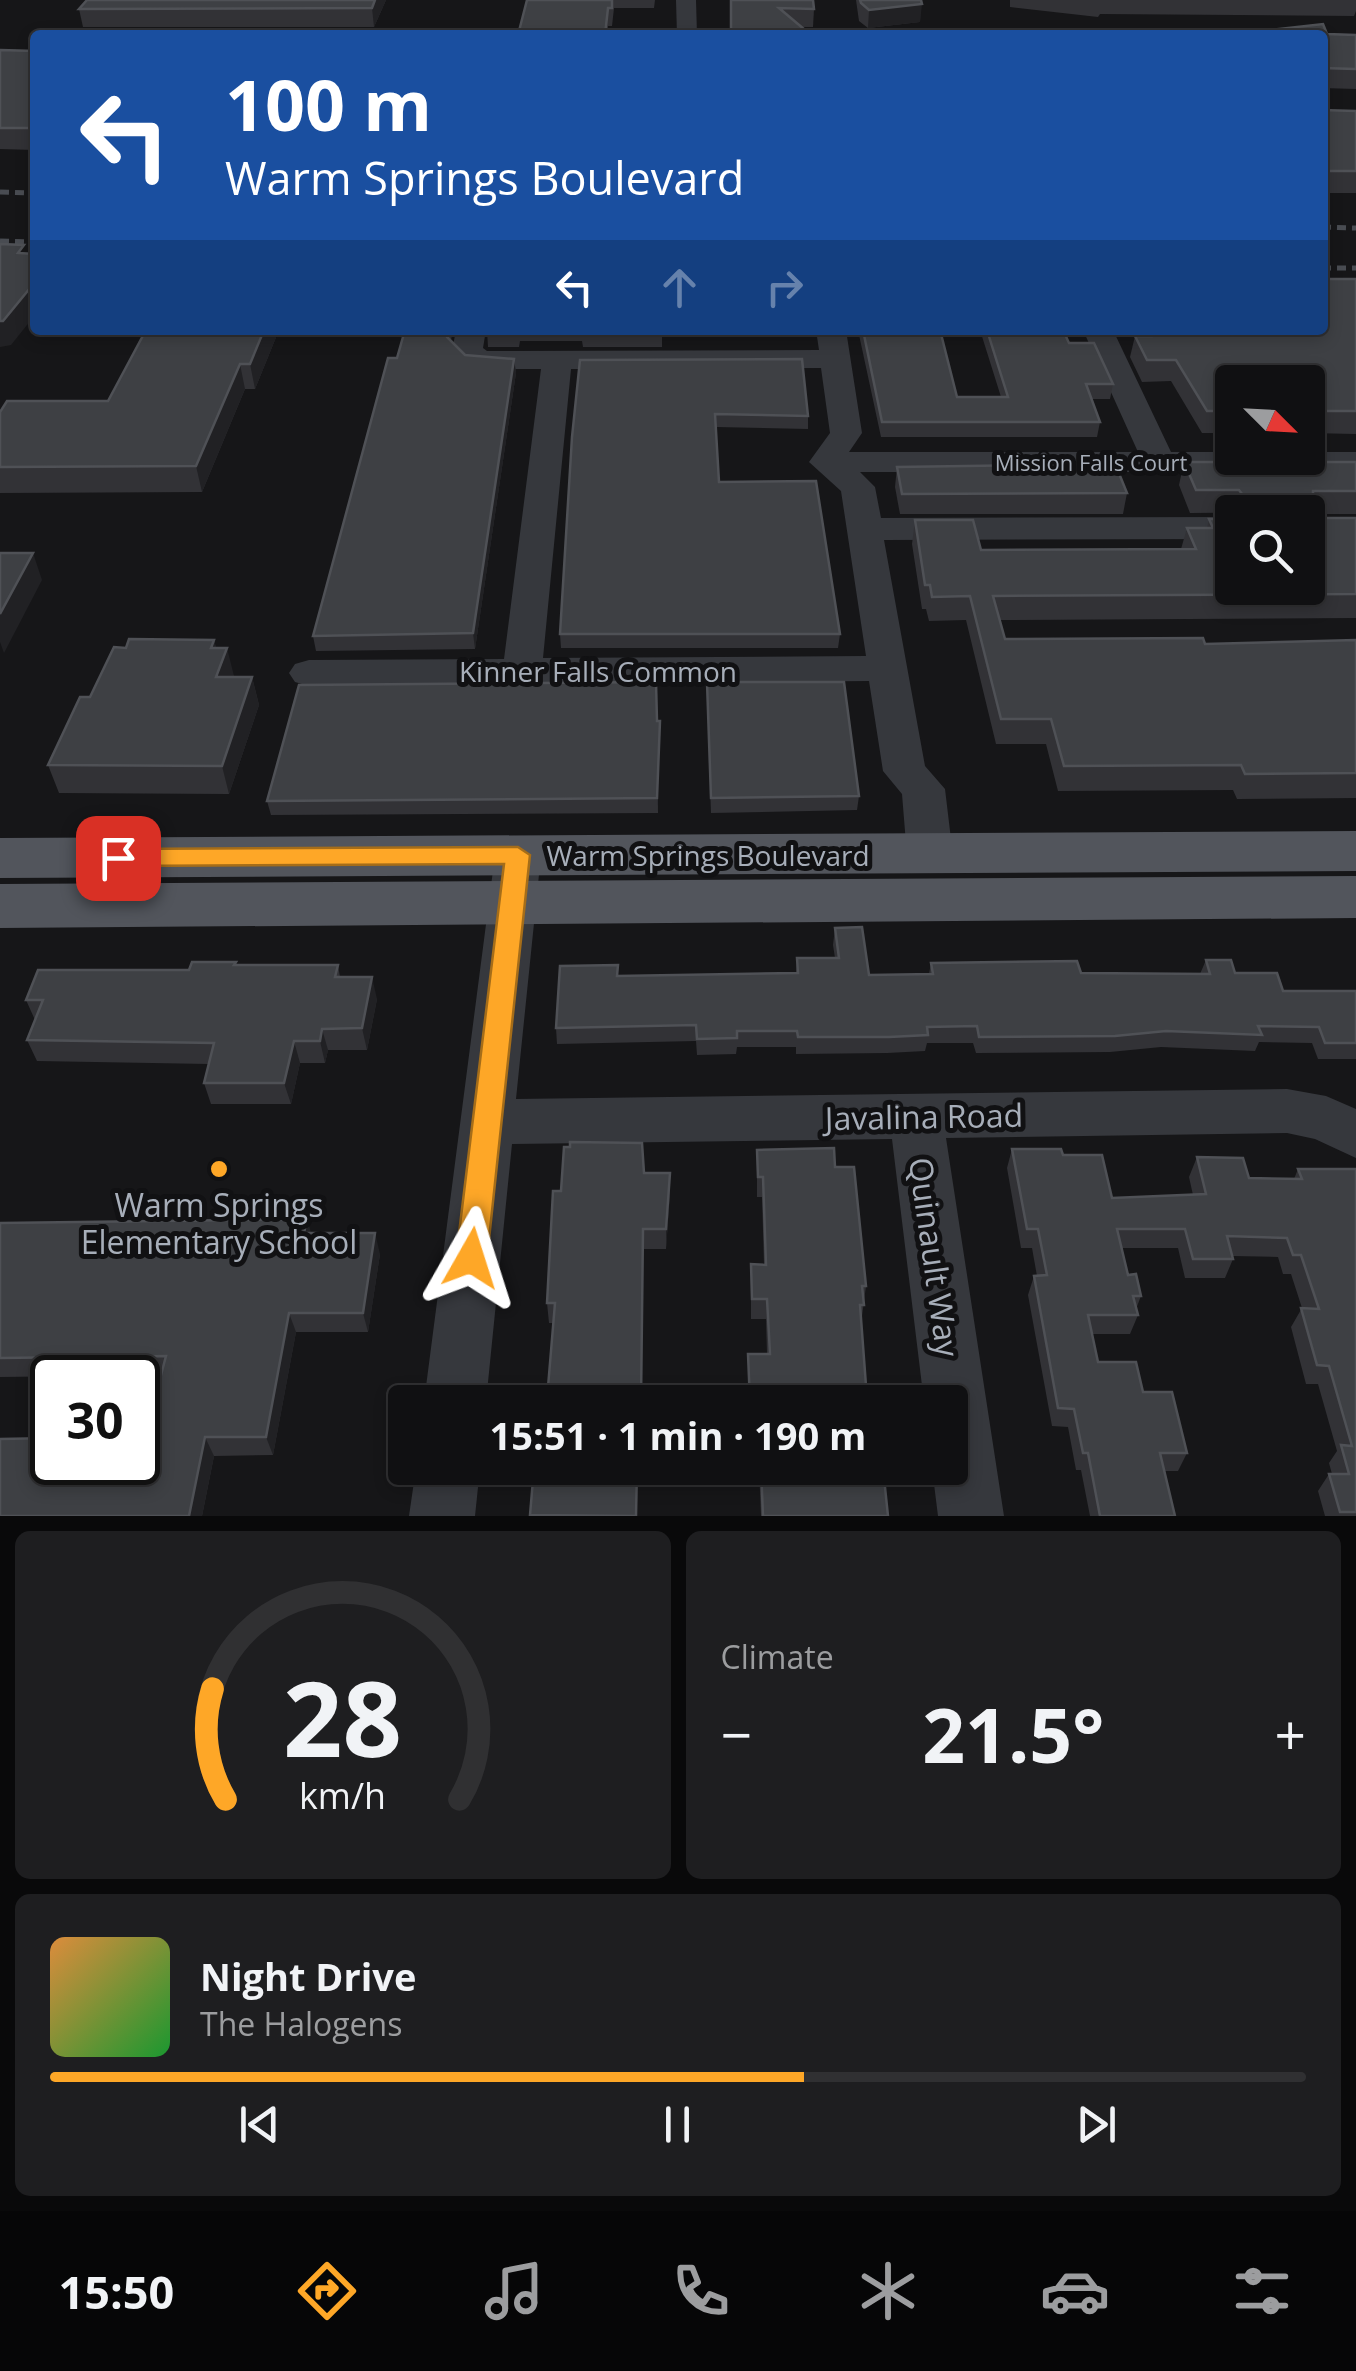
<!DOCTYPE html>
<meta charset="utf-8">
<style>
:root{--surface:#101012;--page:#1e1e20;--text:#f1f3f6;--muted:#9c9d9f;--line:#303032;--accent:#fea727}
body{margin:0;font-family:"Open Sans",sans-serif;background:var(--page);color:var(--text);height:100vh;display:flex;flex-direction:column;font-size:38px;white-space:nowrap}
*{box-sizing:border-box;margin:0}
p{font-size:32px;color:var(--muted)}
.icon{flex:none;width:55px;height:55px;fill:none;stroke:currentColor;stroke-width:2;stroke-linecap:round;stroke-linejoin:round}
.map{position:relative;height:1516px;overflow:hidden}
.sheet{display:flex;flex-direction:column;gap:15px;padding:15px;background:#09090a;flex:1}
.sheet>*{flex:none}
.hud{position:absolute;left:30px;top:30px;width:1298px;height:305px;border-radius:10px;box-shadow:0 5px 15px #0003,0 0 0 2px var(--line);background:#1a4fa0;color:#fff;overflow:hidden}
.needle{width:65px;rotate:114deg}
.controls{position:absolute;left:1215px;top:365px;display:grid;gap:20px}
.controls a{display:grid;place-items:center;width:110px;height:110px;border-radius:10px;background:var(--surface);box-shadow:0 5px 15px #0003,0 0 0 2px var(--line);font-size:50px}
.speed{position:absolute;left:30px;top:1355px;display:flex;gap:20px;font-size:50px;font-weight:700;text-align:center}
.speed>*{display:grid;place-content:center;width:130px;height:130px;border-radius:50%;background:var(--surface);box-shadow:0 5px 15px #0003,0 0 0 2px var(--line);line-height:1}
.speed .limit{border:5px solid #111;border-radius:15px;background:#fff;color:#111}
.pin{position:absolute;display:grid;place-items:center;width:85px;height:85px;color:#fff;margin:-42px;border-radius:20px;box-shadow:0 5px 15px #0006}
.me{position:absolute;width:110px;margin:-55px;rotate:6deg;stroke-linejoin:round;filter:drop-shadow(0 0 8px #0008)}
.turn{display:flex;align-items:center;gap:35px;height:210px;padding:0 30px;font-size:45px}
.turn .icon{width:130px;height:130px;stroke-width:2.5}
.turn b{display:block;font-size:70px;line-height:85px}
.lanes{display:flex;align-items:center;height:95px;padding:0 30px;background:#0003;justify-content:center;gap:50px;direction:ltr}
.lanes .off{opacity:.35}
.big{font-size:75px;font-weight:700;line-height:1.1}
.sheet .tile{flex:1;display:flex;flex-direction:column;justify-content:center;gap:15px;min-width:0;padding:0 35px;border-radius:15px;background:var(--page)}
.sheet .dial{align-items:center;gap:0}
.dial svg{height:260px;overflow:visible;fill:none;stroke:var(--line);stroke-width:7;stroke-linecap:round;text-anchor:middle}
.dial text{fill:var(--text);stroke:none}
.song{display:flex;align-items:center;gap:30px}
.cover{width:120px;height:120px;border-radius:15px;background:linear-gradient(135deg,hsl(30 70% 55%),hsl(130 70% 35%))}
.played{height:10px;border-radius:5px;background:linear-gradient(90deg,var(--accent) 60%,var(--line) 60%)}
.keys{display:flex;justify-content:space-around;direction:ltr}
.heat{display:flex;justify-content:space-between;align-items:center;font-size:55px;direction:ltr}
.sheet .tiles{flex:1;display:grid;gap:15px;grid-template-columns:1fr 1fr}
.tile:last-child{grid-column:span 2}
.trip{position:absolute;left:388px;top:1385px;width:580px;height:100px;border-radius:10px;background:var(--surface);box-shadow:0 5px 15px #0003,0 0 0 2px var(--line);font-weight:700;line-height:100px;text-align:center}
.dock{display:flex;height:160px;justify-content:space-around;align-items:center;background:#060607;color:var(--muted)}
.dock .icon{width:70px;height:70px}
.dock .active{color:var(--accent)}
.dock b{font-size:45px;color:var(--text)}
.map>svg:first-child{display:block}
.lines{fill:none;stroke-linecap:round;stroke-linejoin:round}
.minor{fill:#36383d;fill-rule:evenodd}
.major{fill:#52555c;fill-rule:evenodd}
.rail{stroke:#494c52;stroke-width:5;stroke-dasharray:9 6;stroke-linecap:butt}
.wall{fill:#323236;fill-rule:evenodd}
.shaded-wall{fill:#212124}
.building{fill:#3e4044;stroke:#4f5156;stroke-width:2.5}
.route{fill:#fea727;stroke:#a56d19;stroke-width:2.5}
.poi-dot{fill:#fea727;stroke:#111113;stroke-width:4}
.labels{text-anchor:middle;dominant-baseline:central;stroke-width:10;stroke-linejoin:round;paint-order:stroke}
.far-street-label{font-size:22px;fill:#a7aeb9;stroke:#111113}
.street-label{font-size:28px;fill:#a7aeb9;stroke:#111113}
.near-street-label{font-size:32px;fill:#a7aeb9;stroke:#111113}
.near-poi-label{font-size:32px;fill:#a7aeb9;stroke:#111113}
</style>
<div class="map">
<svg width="1356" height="1516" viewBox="0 0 1356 1516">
<rect width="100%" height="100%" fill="#161618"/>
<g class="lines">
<g class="minor">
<polygon points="676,0 696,0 697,35 677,35"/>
<path d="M456,330H486L483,348L487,351L819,350L816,330H846L862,433L849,452H1138L1083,330H1113L1171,452H1232V458H1308V452H1356V472H860L875,487L881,518L1232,517V539L884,540L925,766L945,789L953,856L946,868L930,872L914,868L907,856L902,794L883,771L869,681L309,686L295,682L289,673L295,664L309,660L504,659L541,369H480L469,366L452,351ZM821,368L830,433L809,462L841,491L866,656L543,658L571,369Z"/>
<polygon points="518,839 534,843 541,855 516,1099 1287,1089 1326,1096 1356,1109 1356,1158 1315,1139 1287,1133 946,1138 1004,1516 938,1516 932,1468 950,1468 950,1402 924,1402 892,1139 512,1144 486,1402 424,1402 495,855 502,843"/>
<polygon points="416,1468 480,1468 475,1516 409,1516"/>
</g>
<g class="major">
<polygon points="1356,831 1356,871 0,878 0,838"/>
<polygon points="1356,876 1356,918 0,928 0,884"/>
</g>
<g class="rail">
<polyline points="0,192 35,193"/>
<polyline points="1322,227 1356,228"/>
<polyline points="0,241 35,242"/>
<polyline points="1322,268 1356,268"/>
</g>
</g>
<g class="wall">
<polygon points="87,0 386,0 374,27 83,27 79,9"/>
<polygon points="527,0 655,0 654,8 614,8 612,26 608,26 608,35 518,35"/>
<polygon points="731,0 814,9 813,27 802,27"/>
<polygon points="813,0 921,0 920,22 868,28 859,21 856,0"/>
<polygon points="1010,0 1356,0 1356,11 1354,16 1100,14 1098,17 1010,7"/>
<polygon points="1322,35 1356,35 1356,89 1322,88"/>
<polygon points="0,50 35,51 35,150 0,149"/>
<polygon points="1322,110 1356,111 1356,193 1322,193"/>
<polygon points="1328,279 1356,279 1356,434 1308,433 1308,382 1232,382 1232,433 1202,433 1171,381 1142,382 1130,357 1135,336 1132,330 1322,330"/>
<polygon points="279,330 255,389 245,389 202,492 0,493 0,412 108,401"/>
<polygon points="405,330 453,330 451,340 465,355 514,359 516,373 475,649 316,651 313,636"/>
<polygon points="487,330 662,330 662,347 583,347 582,341 520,341 519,347 488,347"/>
<path d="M858,330H1063L1069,343L1113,384L1110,399H1092L1100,422L1097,437H881ZM980,330L1001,397H957L940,331Z"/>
<polygon points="580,360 808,416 808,429 716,427 719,482 840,634 838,648 561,648 560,634"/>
<polygon points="1184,462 1356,462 1356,514 1313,514 1313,518 1356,518 1356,618 1000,620 1005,639 1205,644 1356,640 1356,798 1237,799 1233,790 1058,791 1046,744 996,744 966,620 929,621 926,609 922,609 912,544 915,520 981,550 1181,549 1187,528 1207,528 1209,519 1308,512 1190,513 1179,485"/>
<polygon points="897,467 1127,493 1123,514 900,514 895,487"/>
<polygon points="214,640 216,648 234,677 252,677 259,705 229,794 59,793 48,765 90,697 126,648"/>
<polygon points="707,696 859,796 857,810 711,813"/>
<polygon points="657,721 658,813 271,815 267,801"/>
<polygon points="835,928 869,975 929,974 931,963 1081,973 1200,974 1206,960 1235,973 1283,991 1356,991 1356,1059 1318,1059 1312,1043 1259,1042 1255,1051 1161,1047 1110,1052 976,1053 973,1043 927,1043 925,1051 887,1053 796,1054 796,1047 737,1047 736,1054 697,1055 696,1041 557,1044 556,1028 618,976 796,973 797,958 835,958 833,945"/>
<polygon points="237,965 338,965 340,977 377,999 367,1050 328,1050 325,1063 300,1063 291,1104 211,1104 204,1083 209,1064 37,1061 27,1040 35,1020 26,1000 189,970"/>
<polygon points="1012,1149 1063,1155 1112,1198 1193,1195 1189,1177 1197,1157 1249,1178 1294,1179 1298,1169 1356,1169 1356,1516 1325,1516 1318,1491 1329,1474 1332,1474 1329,1463 1337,1451 1318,1384 1306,1384 1291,1327 1302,1308 1291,1274 1283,1274 1278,1257 1233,1256 1233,1259 1225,1278 1185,1278 1178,1248 1122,1248 1128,1275 1141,1296 1136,1309 1138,1315 1130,1334 1092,1334 1098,1362 1143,1392 1187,1453 1178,1471 1165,1471 1175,1516 1090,1516 1081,1470 1076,1470 1068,1427 1052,1426 1028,1295 1034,1276 1037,1276 1032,1248 1021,1248 1007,1168"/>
<polygon points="757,1150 835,1167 866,1286 861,1324 867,1399 876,1402 748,1402 748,1354 767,1354 766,1319 751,1319 751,1264 764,1265 762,1197 757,1197"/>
<polygon points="644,1173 670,1193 666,1249 643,1249 553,1323 549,1323 547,1303 561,1191"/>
<polygon points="0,1223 311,1233 380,1254 368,1332 296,1332 273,1455 214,1456 202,1516 0,1516 145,1436 161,1375 0,1377"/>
<polygon points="759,1468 883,1468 888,1516 761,1516"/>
</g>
<g class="shaded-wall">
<polygon points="375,0 386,0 374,27 372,8"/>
<polygon points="922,4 920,22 868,28 869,10"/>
<polygon points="35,282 35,315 11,345 0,347 0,321"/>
<polygon points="264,330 279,330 255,389 250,364"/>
<polygon points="514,359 516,373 475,649 473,633"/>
<polygon points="240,364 245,389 202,492 196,466"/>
<polygon points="33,553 42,580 4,653 0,642 0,614"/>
<polygon points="214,640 221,666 227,648 234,676 224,704 211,648"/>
<polygon points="252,677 259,705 229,794 222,766"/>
<polygon points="372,977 377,999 367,1050 362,1028"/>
<polygon points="322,1029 328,1050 325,1063 320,1041"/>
<polygon points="294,1041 300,1063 291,1104 284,1083"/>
<polygon points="670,1173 670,1193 666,1249 666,1229"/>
<polygon points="307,1219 313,1239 304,1233"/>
<polygon points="375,1233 380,1254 368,1332 363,1313"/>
<polygon points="289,1313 296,1332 273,1455 266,1437"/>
<polygon points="205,1437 214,1456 202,1516 189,1516"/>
</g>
<g class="building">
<polygon points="87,0 375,0 372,8 79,9"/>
<polygon points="527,0 612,0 612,8 608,8 605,35 518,35"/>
<polygon points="731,0 813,0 814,9 779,8 811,35 731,35"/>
<polygon points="860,0 921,0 922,4 869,10 861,3"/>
<polygon points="1323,24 1327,34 1356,35 1356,69 1322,68 1322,35 1225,35"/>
<polygon points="0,50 35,51 35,128 0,128"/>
<polygon points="1322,110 1356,111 1356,171 1322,171"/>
<polygon points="0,244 24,245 18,253 35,254 35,282 3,321 0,321"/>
<polygon points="1322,274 1328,279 1356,279 1356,411 1308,411 1308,382 1232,382 1232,411 1207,411 1176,360 1147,360 1135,336 1151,336 1148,330 1322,330"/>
<polygon points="146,330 264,330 250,364 240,364 196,466 0,467 0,412 7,401 108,401"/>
<polygon points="405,330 448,330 447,337 465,355 514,359 473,633 313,636 388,358 397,358"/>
<polygon points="487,330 519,330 518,333 487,334"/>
<rect x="582" y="330" width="80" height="3"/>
<polygon points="863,330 940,330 957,397 1008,397 987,330 1063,330 1069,343 1094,343 1113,384 1086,384 1100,422 882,422"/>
<polygon points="802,359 808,416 715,414 719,482 816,481 840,634 560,634 572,437 580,360"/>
<polygon points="1184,462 1356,462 1356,491 1313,491 1313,518 1356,518 1356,594 993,596 1005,639 1203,638 1205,644 1356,640 1356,773 1245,774 1241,765 1064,766 1051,719 1001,719 970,596 932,597 930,585 925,585 915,520 973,520 981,550 1196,549 1187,528 1213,528 1209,519 1232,519 1232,588 1308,588 1308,512 1242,512 1242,494 1239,490 1196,490"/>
<polygon points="1097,464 1116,466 1127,493 902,494 897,467"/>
<polygon points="0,553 33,553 0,614"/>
<polygon points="129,639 214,640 211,648 227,648 216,677 252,677 222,766 48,765 80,697 90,697 114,647 126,648"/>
<polygon points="656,682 657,721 660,721 657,798 267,801 299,685"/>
<polygon points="707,682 844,682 859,796 711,798"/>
<polygon points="862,927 869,975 933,974 931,963 1077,961 1081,973 1210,974 1206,960 1231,960 1235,973 1277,973 1283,991 1356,991 1356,1043 1325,1043 1319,1027 1258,1026 1262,1035 1166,1031 1115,1036 979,1037 977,1026 927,1027 928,1035 889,1037 798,1037 797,1031 737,1031 737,1038 697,1039 696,1025 556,1028 560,966 618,965 617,976 798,973 797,958 839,958 835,928"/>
<polygon points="192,962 236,962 234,965 338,965 335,977 372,977 362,1028 322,1029 320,1041 294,1041 284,1083 204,1083 214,1043 27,1040 43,1000 26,1000 38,970 189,970"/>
<polygon points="570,1142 642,1143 644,1173 670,1173 666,1229 643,1229 641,1402 540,1402 540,1399 547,1399 555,1303 547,1303 553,1191 561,1191 564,1147 570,1147"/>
<polygon points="834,1148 835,1167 854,1167 866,1286 862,1286 864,1305 860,1305 867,1399 876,1399 876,1402 750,1402 748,1354 770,1354 767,1299 752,1299 751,1264 766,1265 763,1177 758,1177 757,1150"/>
<polygon points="1012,1149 1061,1149 1063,1155 1102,1155 1112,1198 1206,1194 1197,1157 1243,1158 1249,1178 1302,1179 1298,1169 1356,1169 1356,1512 1340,1512 1329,1474 1349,1474 1341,1445 1352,1446 1329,1366 1317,1365 1301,1308 1319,1309 1301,1255 1293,1255 1287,1238 1227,1236 1233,1259 1193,1259 1185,1229 1117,1229 1128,1275 1136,1274 1141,1296 1133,1296 1138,1315 1088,1315 1098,1362 1136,1362 1143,1392 1172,1392 1187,1453 1160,1453 1175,1516 1100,1516 1088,1453 1083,1453 1074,1409 1058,1408 1034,1276 1047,1275 1038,1229 1027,1229"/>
<polygon points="307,1219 304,1233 375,1233 363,1313 289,1313 266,1437 205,1437 189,1516 0,1516 0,1439 52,1438 52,1462 138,1462 138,1436 145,1436 166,1356 0,1358 0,1223"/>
<polygon points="534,1468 637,1468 636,1516 530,1515"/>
<polygon points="761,1468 883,1468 888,1516 763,1516"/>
</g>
<polygon class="route" points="518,847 530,855 487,1258 482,1268 471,1272 460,1268 456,1258 504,864 118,866 106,858 118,849"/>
<circle class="poi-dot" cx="219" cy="1169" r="10"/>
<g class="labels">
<g class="far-street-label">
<text x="1091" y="462">Mission Falls Court</text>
</g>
<g class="street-label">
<text x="598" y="671">Kinner Falls Common</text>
<text x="708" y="855">Warm Springs Boulevard</text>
</g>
<g class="near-street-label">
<text transform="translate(924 1116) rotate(-1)">Javalina Road</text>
<text transform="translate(935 1257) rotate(82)">Quinault Way</text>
</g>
<g class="near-poi-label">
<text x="219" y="1204">Warm Springs<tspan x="219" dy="37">Elementary School</tspan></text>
</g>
</g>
</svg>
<div class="controls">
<a><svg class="needle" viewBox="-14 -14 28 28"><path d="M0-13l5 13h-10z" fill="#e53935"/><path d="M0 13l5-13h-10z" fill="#9c9d9f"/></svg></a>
<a><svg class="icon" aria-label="search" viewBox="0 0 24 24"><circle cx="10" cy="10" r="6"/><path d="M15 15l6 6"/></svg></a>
</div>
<div class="speed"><div class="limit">30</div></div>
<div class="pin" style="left:118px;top:858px;background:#d93025"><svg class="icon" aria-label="arrive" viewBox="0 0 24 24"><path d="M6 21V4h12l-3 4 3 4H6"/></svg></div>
<svg class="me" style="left:471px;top:1258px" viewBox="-20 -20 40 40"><path d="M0-17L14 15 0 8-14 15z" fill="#fea727" stroke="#fff" stroke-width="4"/></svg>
<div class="trip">15:51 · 1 min · 190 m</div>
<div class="hud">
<div class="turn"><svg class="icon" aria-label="left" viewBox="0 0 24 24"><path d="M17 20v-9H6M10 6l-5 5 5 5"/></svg><div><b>100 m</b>Warm Springs Boulevard</div></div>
<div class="lanes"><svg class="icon" aria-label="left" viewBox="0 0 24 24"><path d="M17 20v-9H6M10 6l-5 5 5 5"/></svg><svg class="icon off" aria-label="ahead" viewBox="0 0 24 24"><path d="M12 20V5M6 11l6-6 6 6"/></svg><svg class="icon off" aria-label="right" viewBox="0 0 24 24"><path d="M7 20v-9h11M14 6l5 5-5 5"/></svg></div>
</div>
</div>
<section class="sheet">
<div class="tiles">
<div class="tile dial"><svg viewBox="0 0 100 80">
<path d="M14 69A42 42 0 1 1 86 69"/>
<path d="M14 69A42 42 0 0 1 10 35" stroke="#fea727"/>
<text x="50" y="56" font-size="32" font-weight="700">28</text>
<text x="50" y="72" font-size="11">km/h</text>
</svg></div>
<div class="tile"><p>Climate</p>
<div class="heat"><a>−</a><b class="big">21.5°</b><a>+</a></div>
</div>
<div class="tile">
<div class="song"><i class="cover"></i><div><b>Night Drive</b><p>The Halogens</p></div></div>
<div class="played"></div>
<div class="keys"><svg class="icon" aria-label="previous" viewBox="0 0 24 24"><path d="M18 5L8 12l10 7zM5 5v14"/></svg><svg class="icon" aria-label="pause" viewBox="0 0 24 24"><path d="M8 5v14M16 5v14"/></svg><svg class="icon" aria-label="next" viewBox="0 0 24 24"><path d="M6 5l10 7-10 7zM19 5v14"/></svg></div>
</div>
</div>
</section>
<nav class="dock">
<b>15:50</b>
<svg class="icon active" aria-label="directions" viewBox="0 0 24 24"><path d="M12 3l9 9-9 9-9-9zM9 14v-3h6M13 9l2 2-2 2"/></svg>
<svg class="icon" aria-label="music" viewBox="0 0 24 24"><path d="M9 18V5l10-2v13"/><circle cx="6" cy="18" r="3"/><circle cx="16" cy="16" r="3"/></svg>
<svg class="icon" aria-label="phone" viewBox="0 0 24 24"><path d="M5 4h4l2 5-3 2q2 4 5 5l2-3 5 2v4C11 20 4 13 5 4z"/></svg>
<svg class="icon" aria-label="climate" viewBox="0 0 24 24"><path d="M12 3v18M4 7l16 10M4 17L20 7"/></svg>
<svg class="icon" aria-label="car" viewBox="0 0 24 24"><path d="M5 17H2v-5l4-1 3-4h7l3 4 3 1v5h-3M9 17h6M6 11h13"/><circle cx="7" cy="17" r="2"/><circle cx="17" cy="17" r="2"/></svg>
<svg class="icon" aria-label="filters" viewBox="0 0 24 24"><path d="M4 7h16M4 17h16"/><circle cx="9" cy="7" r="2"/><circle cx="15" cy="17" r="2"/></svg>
</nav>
